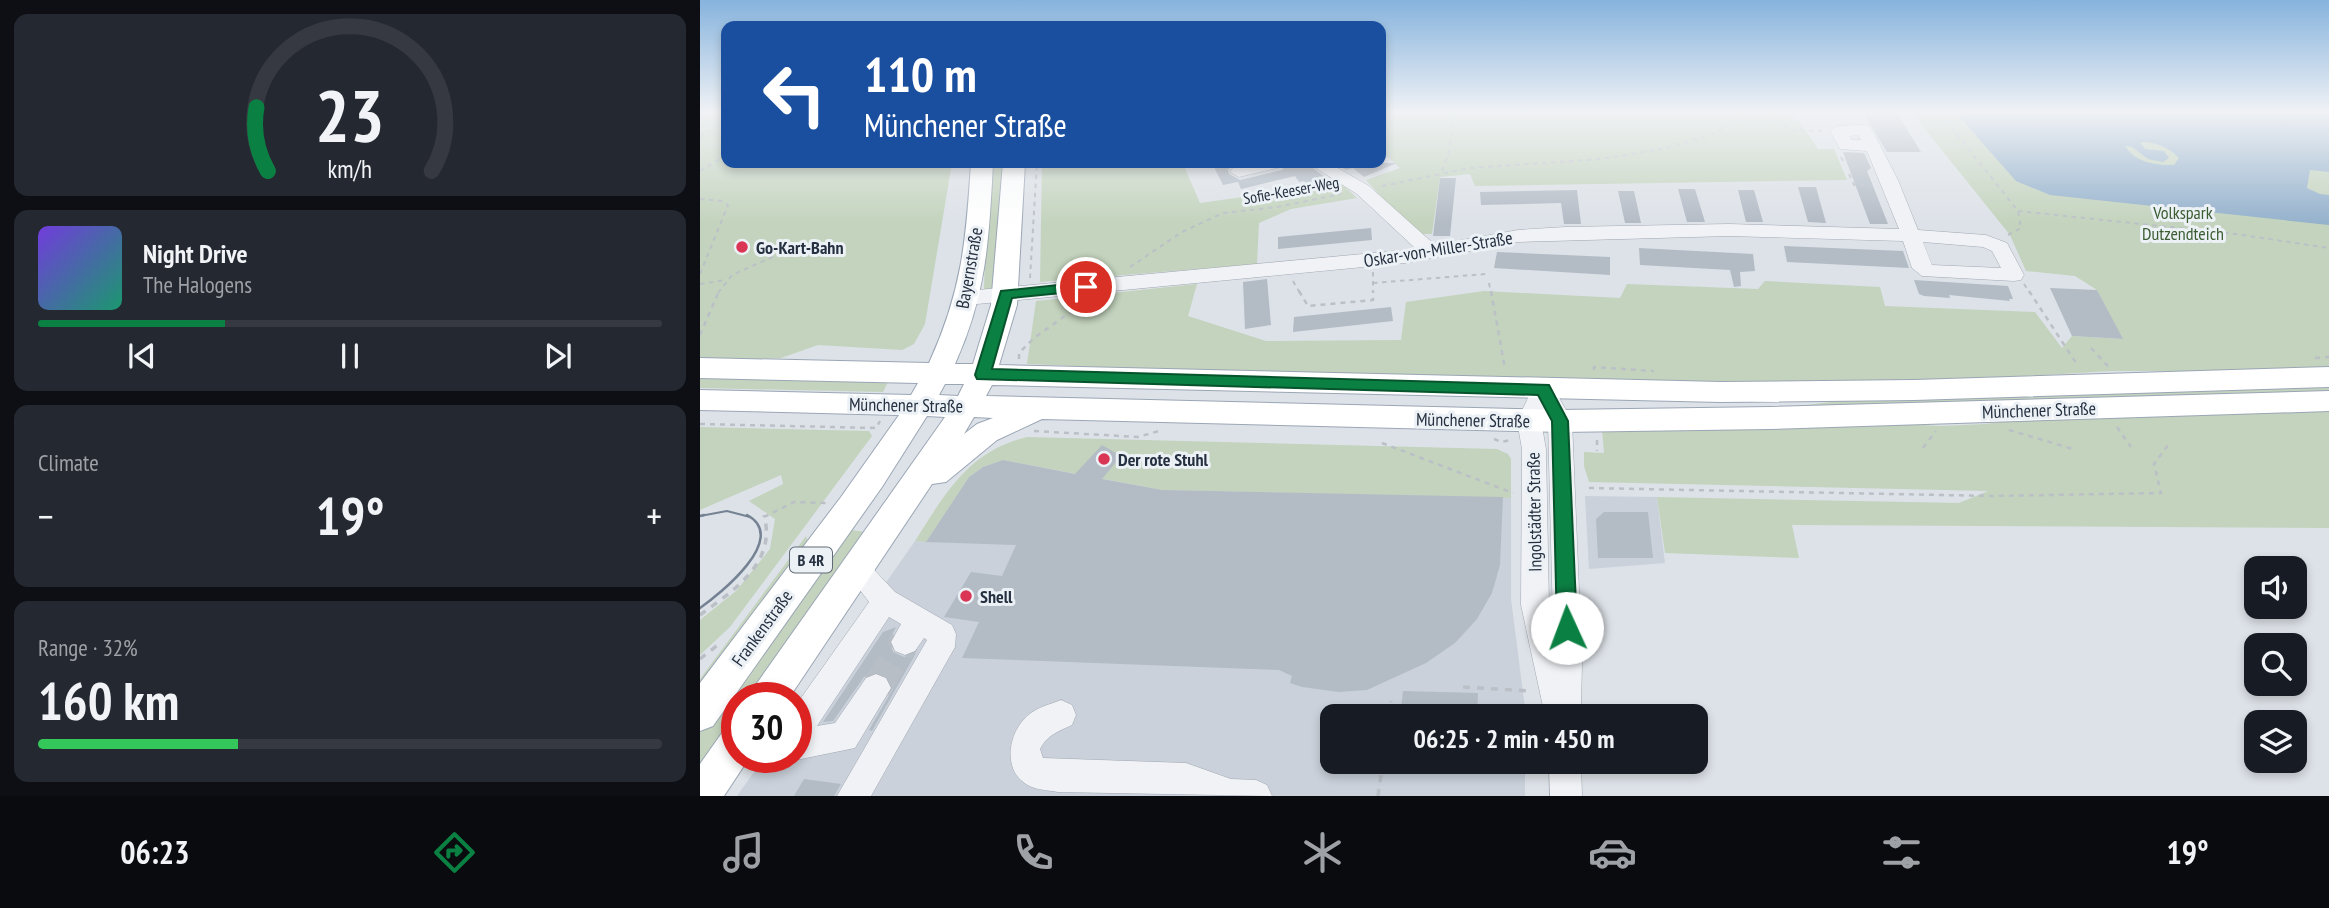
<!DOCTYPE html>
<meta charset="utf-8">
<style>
:root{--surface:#171b24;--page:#242831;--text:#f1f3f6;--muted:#9ea1a6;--line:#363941;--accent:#0b8043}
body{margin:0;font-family:"PT Sans Narrow",sans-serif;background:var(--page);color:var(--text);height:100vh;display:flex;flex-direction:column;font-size:26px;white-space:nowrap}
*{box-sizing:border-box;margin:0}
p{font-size:23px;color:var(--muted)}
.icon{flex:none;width:38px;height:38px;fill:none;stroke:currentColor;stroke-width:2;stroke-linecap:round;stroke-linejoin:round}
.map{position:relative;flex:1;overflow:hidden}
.side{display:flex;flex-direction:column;gap:14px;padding:14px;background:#0d0f14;width:700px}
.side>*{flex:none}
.banner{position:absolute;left:21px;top:21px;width:665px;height:147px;border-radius:14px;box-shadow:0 4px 10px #0003;background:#1a4fa0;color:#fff;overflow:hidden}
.fabs{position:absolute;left:1544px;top:556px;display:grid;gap:14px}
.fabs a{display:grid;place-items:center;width:63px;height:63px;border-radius:14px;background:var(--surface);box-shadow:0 4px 10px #0003;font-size:35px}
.speed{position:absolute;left:21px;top:682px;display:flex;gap:14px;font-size:35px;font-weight:700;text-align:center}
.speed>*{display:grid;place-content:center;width:91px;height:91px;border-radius:50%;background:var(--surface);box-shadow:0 4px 10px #0003;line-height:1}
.speed .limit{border:10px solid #d22;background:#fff;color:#111}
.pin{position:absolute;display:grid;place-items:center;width:60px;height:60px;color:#fff;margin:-30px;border:4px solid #fff;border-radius:50%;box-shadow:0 2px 7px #0007}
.me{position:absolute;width:77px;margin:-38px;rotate:358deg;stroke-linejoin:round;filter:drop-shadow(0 0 5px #0008)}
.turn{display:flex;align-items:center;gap:24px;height:147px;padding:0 28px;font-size:32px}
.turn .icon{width:91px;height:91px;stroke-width:2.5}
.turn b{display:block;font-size:49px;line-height:60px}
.big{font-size:52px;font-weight:700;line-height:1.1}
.side .card{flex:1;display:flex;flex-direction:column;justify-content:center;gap:10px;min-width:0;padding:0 24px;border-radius:14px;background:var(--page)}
.side .dial{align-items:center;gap:0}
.dial svg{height:182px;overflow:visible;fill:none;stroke:var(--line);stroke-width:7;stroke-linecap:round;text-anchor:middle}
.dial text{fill:var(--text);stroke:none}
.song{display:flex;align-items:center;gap:21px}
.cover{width:84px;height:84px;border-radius:10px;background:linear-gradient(135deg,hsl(260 70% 55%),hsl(160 70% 35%))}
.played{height:7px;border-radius:4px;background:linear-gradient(90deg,var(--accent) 30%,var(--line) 30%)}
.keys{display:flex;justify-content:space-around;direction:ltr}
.heat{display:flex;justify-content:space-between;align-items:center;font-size:38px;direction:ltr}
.charge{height:10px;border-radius:5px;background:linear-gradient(90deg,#34c759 32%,var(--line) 0)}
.trip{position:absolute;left:620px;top:704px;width:388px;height:70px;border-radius:14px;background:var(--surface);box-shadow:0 4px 10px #0003;font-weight:700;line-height:70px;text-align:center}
.tabs{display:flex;height:112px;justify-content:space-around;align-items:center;background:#090b0e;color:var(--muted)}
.tabs .icon{width:49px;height:49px}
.tabs .selected{color:var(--accent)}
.tabs b{font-size:32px;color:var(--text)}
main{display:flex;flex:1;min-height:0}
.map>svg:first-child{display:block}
.built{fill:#cad1da}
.green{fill:#c3d3bd}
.water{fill:#94b1cc;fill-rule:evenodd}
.building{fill:#b3bbc5}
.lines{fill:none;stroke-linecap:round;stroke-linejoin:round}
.minor-tunnel{stroke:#b8bec6;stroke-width:29;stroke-dasharray:29 14;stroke-linecap:butt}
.minor-casing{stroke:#a2a9b2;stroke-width:1}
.major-casing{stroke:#9ba6b5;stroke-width:2}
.path-far2{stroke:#bbc0c7;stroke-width:2;stroke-dasharray:4.5 4.5;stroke-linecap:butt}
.path-far1{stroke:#bbc0c7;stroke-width:2.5;stroke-dasharray:5 5;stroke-linecap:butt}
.path{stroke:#bbc0c7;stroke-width:3.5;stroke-dasharray:7 7;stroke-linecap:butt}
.minor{fill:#f0f2f6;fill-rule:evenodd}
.major{fill:#fff;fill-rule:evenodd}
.tram-far1{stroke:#758293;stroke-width:2}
.tram{stroke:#758293;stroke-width:2.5}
.route{fill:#0b8043;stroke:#07532c;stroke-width:2}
.poi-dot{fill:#da3555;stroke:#ecf1f6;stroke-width:2.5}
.labels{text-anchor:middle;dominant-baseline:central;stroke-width:6;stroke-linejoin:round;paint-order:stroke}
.far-street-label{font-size:16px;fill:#253040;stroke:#ecf1f6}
.shield{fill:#ecf1f6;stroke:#616a77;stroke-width:2}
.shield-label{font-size:16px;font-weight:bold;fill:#253040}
.park-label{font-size:18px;fill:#3b5d31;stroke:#ecf1f6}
.poi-label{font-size:18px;font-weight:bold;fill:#253040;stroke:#ecf1f6;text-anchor:start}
.street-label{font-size:18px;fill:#253040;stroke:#ecf1f6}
</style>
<main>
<section class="side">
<div class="card dial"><svg viewBox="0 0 100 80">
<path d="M14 69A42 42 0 1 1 86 69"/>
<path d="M14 69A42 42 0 0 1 9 41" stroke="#0b8043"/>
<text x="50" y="56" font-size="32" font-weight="700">23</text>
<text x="50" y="72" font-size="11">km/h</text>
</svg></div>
<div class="card">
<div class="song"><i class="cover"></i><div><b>Night Drive</b><p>The Halogens</p></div></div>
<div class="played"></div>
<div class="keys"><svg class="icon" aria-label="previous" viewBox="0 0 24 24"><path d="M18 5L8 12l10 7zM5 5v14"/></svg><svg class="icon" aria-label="pause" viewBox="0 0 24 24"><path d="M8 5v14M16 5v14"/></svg><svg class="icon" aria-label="next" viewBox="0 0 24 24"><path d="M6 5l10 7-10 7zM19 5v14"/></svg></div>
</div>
<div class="card"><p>Climate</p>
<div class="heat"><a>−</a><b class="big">19°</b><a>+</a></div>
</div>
<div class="card"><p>Range · 32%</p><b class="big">160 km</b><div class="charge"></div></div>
</section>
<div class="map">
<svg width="1629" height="796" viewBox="0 0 1629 796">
<rect width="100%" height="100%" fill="#dde2e8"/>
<g class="built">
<polygon points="303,460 462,490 811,498 811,599 826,716 632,716 632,761 825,761 825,796 37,796 64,758 96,758 96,711 215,541 226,542 269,477 283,467"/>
<polygon points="885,496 957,497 965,563 889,569"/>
</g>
<g class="green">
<polygon points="0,113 26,113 26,163 252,163 225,324 214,344 202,350 118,345 81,358 0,360"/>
<polygon points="681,113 1097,113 1094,114 1118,149 1134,149 1147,180 775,186 770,174 740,177 732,234 715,234 666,180 700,168 681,151"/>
<polygon points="1212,113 1629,113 1629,373 1534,375 1494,371 1411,371 1162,386 631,377 327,364 336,301 497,284 488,316 566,341 701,340 706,302 784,291 920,298 927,284 1058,289 1065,281 1180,287 1185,306 1335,312 1362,348 1372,336 1422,339 1397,290 1375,276 1326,271 1310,235"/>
<polygon points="288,163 307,163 300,285 295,290 284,290"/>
<polygon points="342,163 491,163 484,166 500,203 641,183 657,198 591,209 559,223 557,264 340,282"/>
<polygon points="0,376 189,380 183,392 0,388"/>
<polygon points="1629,384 1629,396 1086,408 1152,399"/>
<polygon points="1574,411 1629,411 1629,528 1092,525 1099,558 965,553 957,497 1259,503 1288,491 889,482 884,466 884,452 904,453 902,430 1165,422 1241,426 1285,424 1331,418"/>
<polygon points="0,427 169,431 172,436 30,627 0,655 0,620 36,591 70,549 75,519 49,501 83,484 81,475 0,510"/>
<path d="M327,437L797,449L808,454L811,459V498L462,490L303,460L283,467L269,477L226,542L215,541C245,494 268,451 327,437Z"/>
<polygon points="145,529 165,532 47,698 37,698 37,713 0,765 0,729"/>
<polygon points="106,536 108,542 0,687 0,679"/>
</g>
<path class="water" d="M1256,113H1629V172L1610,170L1607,188L1620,194L1629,195V225L1350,195L1316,181ZM1440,142C1456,142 1467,146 1479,158L1474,165C1455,165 1436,163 1425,146L1432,147L1448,159L1463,162L1469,158L1464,151L1445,149Z"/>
<g class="building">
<polygon points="1183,113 1197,113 1221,152 1187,152 1164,114"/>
<polygon points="1143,152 1164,153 1171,168 1167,171 1188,224 1170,224"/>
<polygon points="512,163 544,163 532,165 528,170 529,174 540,180 582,170 587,163 606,163 625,177 622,178 624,181 608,186 604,181 599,182 595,176 541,189 538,182 523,185"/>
<polygon points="634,163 697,163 664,177 653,168 646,170"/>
<polygon points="740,178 756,178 750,236 733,236"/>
<polygon points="1098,187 1116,187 1126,223 1108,222"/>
<polygon points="978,189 995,189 1005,222 987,222"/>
<polygon points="877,190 881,224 864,224 861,203 781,205 780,192"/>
<polygon points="1038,190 1054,190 1063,222 1046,222"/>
<polygon points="918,191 934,191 941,223 925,223"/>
<polygon points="671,228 672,240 578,249 578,237"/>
<polygon points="1084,246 1203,251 1209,268 1087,262"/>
<polygon points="939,248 1053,254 1055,271 1040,272 1041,286 1034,287 1030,270 940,265"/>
<polygon points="797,252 910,257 910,275 794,268"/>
<polygon points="567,279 571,325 545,329 543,282"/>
<polygon points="1214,280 1308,286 1313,299 1309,299 1310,301 1249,295 1250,298 1224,296 1219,294"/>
<polygon points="1350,288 1397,290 1423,339 1372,336"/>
<polygon points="691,307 693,321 593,332 594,317"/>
<polygon points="402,445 421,456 402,479 462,490 803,497 800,565 792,593 777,619 755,643 726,663 667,690 639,692 602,687 590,683 592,676 579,670 262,658 279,622 244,617 271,572 302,576 316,545 226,542 269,477 283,467 303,460 375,474"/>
<polygon points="904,512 948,512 953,558 898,558 896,519"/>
<polygon points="196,627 189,641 193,652 204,657 216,653 172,731 169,730 193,689 188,677 177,672 164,677 133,721 123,722 183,632"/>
<polygon points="703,691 778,693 777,716 700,716"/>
<polygon points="104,779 141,784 134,796 94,796"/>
</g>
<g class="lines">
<polyline class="minor-tunnel" points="176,688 205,642"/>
<g class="minor-casing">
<g id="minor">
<path d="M1164,125L1170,126L1198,180L1218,230L1286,235L1307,243L1324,275L1321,280L1314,281L1222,276L1212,268L1203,241L1029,236L818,242L705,263L267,305L260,303L257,298L260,293L267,291L716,249L657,194L608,163H629L669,186L735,245L818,230L865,227L1029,224L1199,229L1167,151L1140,149L1130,131L1138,126ZM1158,135L1161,140H1152L1149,136ZM1223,242L1283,247L1292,251L1301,268L1232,265Z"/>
<polygon points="555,163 584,163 581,167 539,177 530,172 533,168"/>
<path d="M843,381L851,383L872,421L882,663L881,709L878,716H845L821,605L822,449L817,421L835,383ZM844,413L848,421L853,622L849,605L846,449L841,421Z"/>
<polygon points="157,557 166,561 195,592 252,625 256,634 255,647 171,796 137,796 227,640 224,638 215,651 205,655 195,651 191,642 201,624 189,617 117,726 135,723 166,678 176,674 186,678 191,688 155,748 96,760 90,758 96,758 96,705 169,602 144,569 148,561"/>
<path d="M361,700L372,705L376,715L372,725C359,731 347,735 340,749L343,758L486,763L531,779L556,780L567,785L572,796L358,792C347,790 335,790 326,784C301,769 309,728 331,713C339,707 351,704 361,700Z"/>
<polygon points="849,761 881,761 882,796 850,796"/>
</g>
</g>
<g class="major-casing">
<g id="major">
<path d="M271,163H293C289,239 287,293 255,364H273L291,305L303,163H325L317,305L299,365L1021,382L1214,380L1629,367V387L1214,400L1021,402L292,385L286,396L860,410L1070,407L1629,391V411L1070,429L860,432L342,419L297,440L246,482L232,484L89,698H50L55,686L245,417L227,416L182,487L13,726L0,731V683L141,497L199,415L0,410V390L211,395L218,383L0,378V358L229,363C262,291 266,241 271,163ZM245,384H264L258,396L239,395ZM274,417L293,418L277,424L264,434Z"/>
<polygon points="37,724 37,758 49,758 24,796 0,796 0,764 24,730"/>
</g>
</g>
<g class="path-far2">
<polyline points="1059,113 1091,130 1125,131"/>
<polyline points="1240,113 1318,211 1321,228 1308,235"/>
<polyline points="0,116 6,113"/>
<polyline points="0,137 18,126 26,117"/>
<polyline points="1141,157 1144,163"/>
<polyline points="0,171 26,155"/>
<polyline points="742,171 749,152 755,113"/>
<polyline points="1149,174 1154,185 1173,186"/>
<polyline points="682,186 770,168 901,159 961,149 1014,134 1052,113"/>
<polyline points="0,199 21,201 28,205 0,274"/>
<polyline points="1318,211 1536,234 1629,248"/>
<polyline points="430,267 482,232 523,213 577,207 641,194"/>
<polyline points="673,272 673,293"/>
<polyline points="330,278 337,163"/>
<polyline points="593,281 600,293"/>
<polyline points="673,283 786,274"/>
<polyline points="789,283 791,293"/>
<polyline points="0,284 26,280"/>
<polyline points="1324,284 1330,293"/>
<polyline points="18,293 32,275 97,246"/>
</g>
<g class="path-far1">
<polyline points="599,291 608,306 673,300 673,291"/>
<polyline points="791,291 805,369"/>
<polyline points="1329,291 1378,366"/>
<polyline points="0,335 19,291"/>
<polyline points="1391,348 1408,366"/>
<polyline points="1615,358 1629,357"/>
<polyline points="319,359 319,353 334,338 386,301"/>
<polyline points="894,370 894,367 954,371"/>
<polyline points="0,424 176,428 180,421"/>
<polyline points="1417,427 1431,447"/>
<polyline points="1309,430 1373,449"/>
<polyline points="334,431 438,437 459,431"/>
<polyline points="794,439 801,442 811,440"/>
<polyline points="897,440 897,451"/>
<polyline points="682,443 813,493"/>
<polyline points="1223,448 1236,431"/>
<polyline points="889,488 1291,496 1461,493 1454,464 1468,445"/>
<polyline points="64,517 94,502 126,503"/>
</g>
<g class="path">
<path d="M0,615C34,590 77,563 64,515"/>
<polyline points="0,659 19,644"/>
<polyline points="763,687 831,691"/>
<polyline points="689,716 691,701"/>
<polyline points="678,796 683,761"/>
</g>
<use href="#minor" class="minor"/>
<use href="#major" class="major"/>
<polyline class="tram-far1" points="0,516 27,511 50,517"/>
<g class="tram">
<polyline points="0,516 4,515"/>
<path d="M0,608C20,594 90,538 47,515"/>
</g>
</g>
<linearGradient id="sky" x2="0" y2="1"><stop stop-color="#86b3dd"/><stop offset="0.5" stop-color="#f0f2f5"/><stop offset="1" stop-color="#f0f2f5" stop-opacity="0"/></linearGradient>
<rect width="1629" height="224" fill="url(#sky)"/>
<polygon class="route" points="386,282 393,287 391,290 312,298 292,369 849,385 868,421 877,628 874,635 867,637 860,635 857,628 852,421 838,395 277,379 275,375 301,291"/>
<g class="poi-dot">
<circle cx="42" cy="247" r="7"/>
<circle cx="404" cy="459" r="7"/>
<circle cx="266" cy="596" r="7"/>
</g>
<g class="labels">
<g class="far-street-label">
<text transform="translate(591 190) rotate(-10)">Sofie-Keeser-Weg</text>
</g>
<rect class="shield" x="90" y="547.5" width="42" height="25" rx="5"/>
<g class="shield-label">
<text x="111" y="560">B 4R</text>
</g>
<g class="park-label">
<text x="1483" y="212">Volkspark<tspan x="1483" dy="21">Dutzendteich</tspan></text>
</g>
<g class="poi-label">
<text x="56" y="247">Go-Kart-Bahn</text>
<text x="418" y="459">Der rote Stuhl</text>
<text x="280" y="596">Shell</text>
</g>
<g class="street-label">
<text transform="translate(738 249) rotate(-9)">Oskar-von-Miller-Straße</text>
<text transform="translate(269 268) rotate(-80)">Bayernstraße</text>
<text transform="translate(206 405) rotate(1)">Münchener Straße</text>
<text transform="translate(1339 410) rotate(-2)">Münchener Straße</text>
<text transform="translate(773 420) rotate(1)">Münchener Straße</text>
<text transform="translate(834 512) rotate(-91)">Ingolstädter Straße</text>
<text transform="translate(62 628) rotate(-54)">Frankenstraße</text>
</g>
</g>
</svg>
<div class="fabs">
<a><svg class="icon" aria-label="sound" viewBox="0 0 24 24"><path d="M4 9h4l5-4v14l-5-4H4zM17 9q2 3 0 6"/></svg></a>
<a><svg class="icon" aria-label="search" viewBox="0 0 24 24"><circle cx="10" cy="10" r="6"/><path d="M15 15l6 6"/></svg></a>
<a><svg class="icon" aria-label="layers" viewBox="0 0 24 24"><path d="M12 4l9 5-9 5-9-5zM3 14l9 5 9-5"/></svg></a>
</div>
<div class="speed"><div class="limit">30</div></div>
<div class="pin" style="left:386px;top:287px;background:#d93025"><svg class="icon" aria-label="arrive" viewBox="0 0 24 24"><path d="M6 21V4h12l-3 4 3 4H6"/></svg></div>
<svg class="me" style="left:867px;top:628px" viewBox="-20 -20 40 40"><circle r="19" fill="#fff"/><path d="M0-13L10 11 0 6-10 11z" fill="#0b8043"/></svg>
<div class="trip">06:25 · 2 min · 450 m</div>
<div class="banner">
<div class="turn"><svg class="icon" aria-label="left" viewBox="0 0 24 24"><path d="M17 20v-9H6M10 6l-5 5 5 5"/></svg><div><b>110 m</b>Münchener Straße</div></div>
</div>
</div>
</main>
<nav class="tabs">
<b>06:23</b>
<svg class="icon selected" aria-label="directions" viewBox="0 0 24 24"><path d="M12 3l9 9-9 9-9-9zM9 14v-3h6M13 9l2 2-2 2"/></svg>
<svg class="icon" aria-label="music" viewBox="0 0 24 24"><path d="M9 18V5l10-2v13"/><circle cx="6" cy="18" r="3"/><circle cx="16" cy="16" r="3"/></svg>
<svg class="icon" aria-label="phone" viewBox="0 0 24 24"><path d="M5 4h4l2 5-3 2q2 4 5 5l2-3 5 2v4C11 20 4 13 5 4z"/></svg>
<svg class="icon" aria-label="climate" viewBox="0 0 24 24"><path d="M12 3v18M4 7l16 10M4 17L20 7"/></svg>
<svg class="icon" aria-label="car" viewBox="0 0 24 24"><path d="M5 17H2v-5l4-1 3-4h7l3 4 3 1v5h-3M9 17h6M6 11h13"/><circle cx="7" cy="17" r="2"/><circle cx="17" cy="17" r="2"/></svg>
<svg class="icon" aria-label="filters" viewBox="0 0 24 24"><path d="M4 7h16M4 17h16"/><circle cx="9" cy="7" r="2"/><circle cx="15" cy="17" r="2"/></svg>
<b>19°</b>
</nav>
